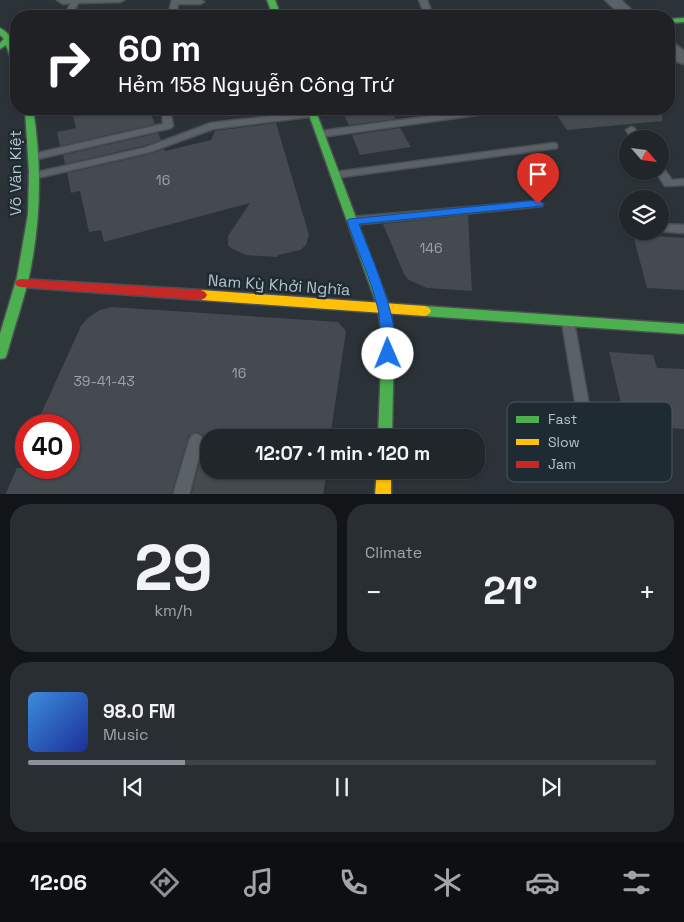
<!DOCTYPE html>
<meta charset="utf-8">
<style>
:root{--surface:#21262a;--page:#292e32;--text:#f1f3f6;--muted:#a2a5a8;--line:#3e4347;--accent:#8c9099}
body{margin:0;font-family:"Space Grotesk",sans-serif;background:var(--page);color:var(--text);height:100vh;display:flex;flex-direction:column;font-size:19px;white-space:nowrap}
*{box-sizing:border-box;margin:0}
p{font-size:16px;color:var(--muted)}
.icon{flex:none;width:28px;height:28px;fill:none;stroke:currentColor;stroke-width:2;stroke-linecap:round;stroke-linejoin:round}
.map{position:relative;height:494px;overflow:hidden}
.sheet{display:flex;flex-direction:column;gap:10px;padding:10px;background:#121517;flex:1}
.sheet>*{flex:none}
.hud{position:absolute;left:10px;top:10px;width:665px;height:105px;border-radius:20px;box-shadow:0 1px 4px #0004,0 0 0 1px var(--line);background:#202124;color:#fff;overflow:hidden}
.needle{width:32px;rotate:118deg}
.controls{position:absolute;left:619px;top:130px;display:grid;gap:10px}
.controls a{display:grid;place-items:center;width:50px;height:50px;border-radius:50%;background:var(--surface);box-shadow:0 1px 4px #0004,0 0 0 1px var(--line);font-size:25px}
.speed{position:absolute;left:15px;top:414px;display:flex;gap:10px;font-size:25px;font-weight:700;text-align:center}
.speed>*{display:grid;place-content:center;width:65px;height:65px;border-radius:50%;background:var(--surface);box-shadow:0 1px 4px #0004,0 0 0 1px var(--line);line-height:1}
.speed .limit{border:8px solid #d22;background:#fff;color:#111}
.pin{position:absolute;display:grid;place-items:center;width:42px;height:42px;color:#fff;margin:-51px -21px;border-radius:50% 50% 50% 0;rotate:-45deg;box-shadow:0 0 5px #0007}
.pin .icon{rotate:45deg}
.me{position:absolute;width:55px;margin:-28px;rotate:359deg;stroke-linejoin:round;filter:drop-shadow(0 0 4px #0008)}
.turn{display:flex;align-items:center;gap:18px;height:105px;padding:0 25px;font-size:22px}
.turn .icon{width:65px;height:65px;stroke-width:2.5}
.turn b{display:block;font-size:35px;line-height:42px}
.big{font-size:38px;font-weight:700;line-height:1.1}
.sheet .card{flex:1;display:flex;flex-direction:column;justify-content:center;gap:8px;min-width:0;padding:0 18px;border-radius:20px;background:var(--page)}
.sheet .dial{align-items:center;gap:0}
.dial b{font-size:65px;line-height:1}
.song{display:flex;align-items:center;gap:15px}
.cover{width:60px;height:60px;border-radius:8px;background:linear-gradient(135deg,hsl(210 70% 55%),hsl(230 70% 35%))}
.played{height:5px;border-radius:2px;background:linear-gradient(90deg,var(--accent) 25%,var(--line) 25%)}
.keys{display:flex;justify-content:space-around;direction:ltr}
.heat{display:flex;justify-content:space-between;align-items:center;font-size:28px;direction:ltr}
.sheet .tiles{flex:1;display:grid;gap:10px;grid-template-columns:1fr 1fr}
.card:last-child{grid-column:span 2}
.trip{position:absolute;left:200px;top:429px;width:285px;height:50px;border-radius:20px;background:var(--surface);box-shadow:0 1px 4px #0004,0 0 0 1px var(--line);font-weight:700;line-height:50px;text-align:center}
.dock{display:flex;height:80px;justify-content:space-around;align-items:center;background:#0d0f11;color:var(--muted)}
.dock .icon{width:35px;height:35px}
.dock .active{color:var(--accent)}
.dock b{font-size:22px;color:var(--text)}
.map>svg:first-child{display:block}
.building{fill:#444a4f}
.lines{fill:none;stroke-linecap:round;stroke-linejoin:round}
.lane-casing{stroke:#4a4f53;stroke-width:3}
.street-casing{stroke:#4a4f53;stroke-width:3}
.fast-casing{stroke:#4a4f53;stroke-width:3}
.slow-casing{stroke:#4a4f53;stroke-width:3}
.jam-casing{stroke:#4a4f53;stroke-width:3}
.lane{fill:#5b6267;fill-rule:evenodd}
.street{fill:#5b6267;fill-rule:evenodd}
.fast{fill:#4caf50;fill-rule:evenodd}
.slow{fill:#ffc107;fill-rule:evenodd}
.jam{fill:#c62828;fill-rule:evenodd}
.route{fill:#1a73e8;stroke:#114b97}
.labels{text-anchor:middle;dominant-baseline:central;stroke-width:5;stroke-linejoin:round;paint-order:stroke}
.number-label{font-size:14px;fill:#9aa3aa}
.street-label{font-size:16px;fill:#b6c1c9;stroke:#1f2b33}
.key{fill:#1f2b33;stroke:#4c5860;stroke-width:1}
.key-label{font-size:14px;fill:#b6c1c9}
</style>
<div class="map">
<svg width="684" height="495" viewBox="0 0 684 495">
<rect width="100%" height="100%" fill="#2c3338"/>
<g class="building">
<polygon points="71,109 149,109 155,124 60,146 57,132 76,128"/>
<polygon points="341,109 390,109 396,119 349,125"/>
<polygon points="553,109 662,109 662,121 567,130"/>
<polygon points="276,123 309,235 306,245 300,250 278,255 277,257 246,255 231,248 228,245 228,236 250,203 104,242 101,230 89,232 80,191 71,193 67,173 150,154 164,149 165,151 211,140 215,131"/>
<polygon points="400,128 411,147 360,155 352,135"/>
<polygon points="158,133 161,140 143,146 65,164 63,155"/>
<polygon points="468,215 472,291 427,288 409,280 404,274 383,224"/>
<polygon points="632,231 653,231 655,236 684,238 684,290 647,288"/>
<polygon points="112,307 338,322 346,331 330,438 209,438 209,470 327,470 323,495 191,495 205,441 203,435 197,432 189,435 171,495 5,495 17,468 69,468 69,425 36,425 81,326 89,317 100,310"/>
<polygon points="609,352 653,355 657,368 684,369 684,429 626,424"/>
</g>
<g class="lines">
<g class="lane-casing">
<g id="lane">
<polygon points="57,0 124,0 120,2 78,3 72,16 64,16 71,3 63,4"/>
<polygon points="172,0 201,0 204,2 200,4 178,4 176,16 168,16"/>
<polygon points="419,0 427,0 433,16 425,16"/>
<polygon points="162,109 170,109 173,126 171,128 33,160 28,157 33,154 163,124"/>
<polygon points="481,109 502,109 498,112 321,137 316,134 321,131"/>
<polygon points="313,111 318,114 316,116 213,129 150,152 33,179 28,176 33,173 144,148 211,123"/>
<polygon points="631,127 634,128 642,139 632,139 626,130"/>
<polygon points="554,143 557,144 557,148 335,178 330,175 335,172"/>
<polygon points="660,168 664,169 672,180 684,179 684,185 665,186 655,171 660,171"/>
<polygon points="538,201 543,204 542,206 352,225 347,221 352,217"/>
<polygon points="660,224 684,225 684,233 658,231 660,231"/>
<polygon points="568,317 572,319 574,322 599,461 597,466 592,468 587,466 585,461 562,322 564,319"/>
<polygon points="196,434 201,436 203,441 189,495 173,495 189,441 191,436"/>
</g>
</g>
<g class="street-casing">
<g id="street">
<polygon points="605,0 621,0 638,16 622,16"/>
<polygon points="669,42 675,44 684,51 684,64 678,62 669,55"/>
</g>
</g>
<g class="fast-casing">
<g id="fast">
<polygon points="267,0 275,0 281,16 273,16"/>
<polygon points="684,18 684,22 669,23 669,19"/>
<path d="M0,28C14,35 16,50 16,64L12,62L6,45L0,49V43L4,39L0,35Z"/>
<path d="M25,109H33C42,165 41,221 29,277C23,303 14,328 7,354L5,358L0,359V334L17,277L28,214L29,172Z"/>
<polygon points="307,109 315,109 390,308 394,338 392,438 378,438 382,338 378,308"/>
<polygon points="425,306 684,324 684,334 425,316 421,314 419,311 421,308"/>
</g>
</g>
<g class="slow-casing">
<g id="slow">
<polygon points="201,290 425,306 429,308 431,311 429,314 425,316 201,300 197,298 195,295 197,292"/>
<polygon points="377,470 391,470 391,495 375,495"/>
</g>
</g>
<g class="jam-casing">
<polygon id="jam" points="21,279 201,290 205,292 207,295 205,298 201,300 21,287 17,286 15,283 17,280"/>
</g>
<use href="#lane" class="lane"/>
<use href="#street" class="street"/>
<use href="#fast" class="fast"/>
<use href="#slow" class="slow"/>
<use href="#jam" class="jam"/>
</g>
<path class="route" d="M538,200L544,204L542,206L359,224C369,253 406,331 392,358L388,360L383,358C379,351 381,320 378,309C371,279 357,250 347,221L349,219Z"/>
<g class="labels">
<g class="number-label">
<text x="163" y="180">16</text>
<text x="431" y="248">146</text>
<text x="239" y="373">16</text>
<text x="104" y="381">39-41-43</text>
</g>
<g class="street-label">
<text transform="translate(15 173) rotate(-90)">Võ Văn Kiệt</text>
<text transform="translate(279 285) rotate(4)">Nam Kỳ Khởi Nghĩa</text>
</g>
</g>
<rect x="507" y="402" width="165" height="80" rx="8" class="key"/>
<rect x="516" y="416" width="23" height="7" fill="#4caf50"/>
<rect x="516" y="439" width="23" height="6" fill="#ffc107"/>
<rect x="516" y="461" width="23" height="7" fill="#c62828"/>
<g class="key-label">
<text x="548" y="424">Fast</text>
<text x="548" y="447">Slow</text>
<text x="548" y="469">Jam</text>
</g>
</svg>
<div class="controls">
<a><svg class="needle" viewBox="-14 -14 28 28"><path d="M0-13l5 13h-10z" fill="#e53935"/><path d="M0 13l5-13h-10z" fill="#a2a5a8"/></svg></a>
<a><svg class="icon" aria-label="layers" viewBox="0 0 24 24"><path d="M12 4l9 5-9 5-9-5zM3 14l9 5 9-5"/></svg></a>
</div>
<div class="speed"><div class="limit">40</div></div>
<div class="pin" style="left:538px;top:204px;background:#d93025"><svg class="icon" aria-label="arrive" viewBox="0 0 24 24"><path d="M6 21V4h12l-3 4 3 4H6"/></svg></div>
<svg class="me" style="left:388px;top:354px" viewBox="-20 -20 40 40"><circle r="19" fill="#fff"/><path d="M0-13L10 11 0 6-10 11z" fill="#1a73e8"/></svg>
<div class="trip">12:07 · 1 min · 120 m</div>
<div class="hud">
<div class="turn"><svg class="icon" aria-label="right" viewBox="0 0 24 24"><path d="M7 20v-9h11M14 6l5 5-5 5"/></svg><div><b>60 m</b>Hẻm 158 Nguyễn Công Trứ</div></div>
</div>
</div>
<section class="sheet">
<div class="tiles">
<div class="card dial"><b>29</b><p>km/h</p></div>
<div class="card"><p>Climate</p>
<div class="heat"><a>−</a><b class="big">21°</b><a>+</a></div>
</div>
<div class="card">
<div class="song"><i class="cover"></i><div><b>98.0 FM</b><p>Music</p></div></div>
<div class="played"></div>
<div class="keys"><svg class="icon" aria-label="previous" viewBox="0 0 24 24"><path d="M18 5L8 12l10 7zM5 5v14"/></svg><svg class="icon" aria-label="pause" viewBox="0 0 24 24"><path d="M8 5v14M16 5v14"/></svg><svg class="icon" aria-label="next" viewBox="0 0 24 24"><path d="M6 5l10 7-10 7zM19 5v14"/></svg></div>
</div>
</div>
</section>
<nav class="dock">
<b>12:06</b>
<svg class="icon active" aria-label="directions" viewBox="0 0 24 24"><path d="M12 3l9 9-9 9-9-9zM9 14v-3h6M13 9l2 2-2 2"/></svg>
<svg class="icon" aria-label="music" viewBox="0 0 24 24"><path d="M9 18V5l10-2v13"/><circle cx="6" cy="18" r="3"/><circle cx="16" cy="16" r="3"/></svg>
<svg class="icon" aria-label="phone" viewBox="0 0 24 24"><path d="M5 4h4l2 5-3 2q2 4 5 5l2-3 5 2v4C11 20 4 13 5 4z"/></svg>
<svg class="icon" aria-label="climate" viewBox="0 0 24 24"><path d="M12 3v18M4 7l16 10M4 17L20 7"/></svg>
<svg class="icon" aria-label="car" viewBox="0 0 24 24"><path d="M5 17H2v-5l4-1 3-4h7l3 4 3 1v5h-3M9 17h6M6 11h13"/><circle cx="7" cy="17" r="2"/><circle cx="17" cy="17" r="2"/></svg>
<svg class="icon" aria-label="filters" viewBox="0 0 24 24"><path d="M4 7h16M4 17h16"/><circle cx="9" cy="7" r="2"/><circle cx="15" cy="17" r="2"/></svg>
</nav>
